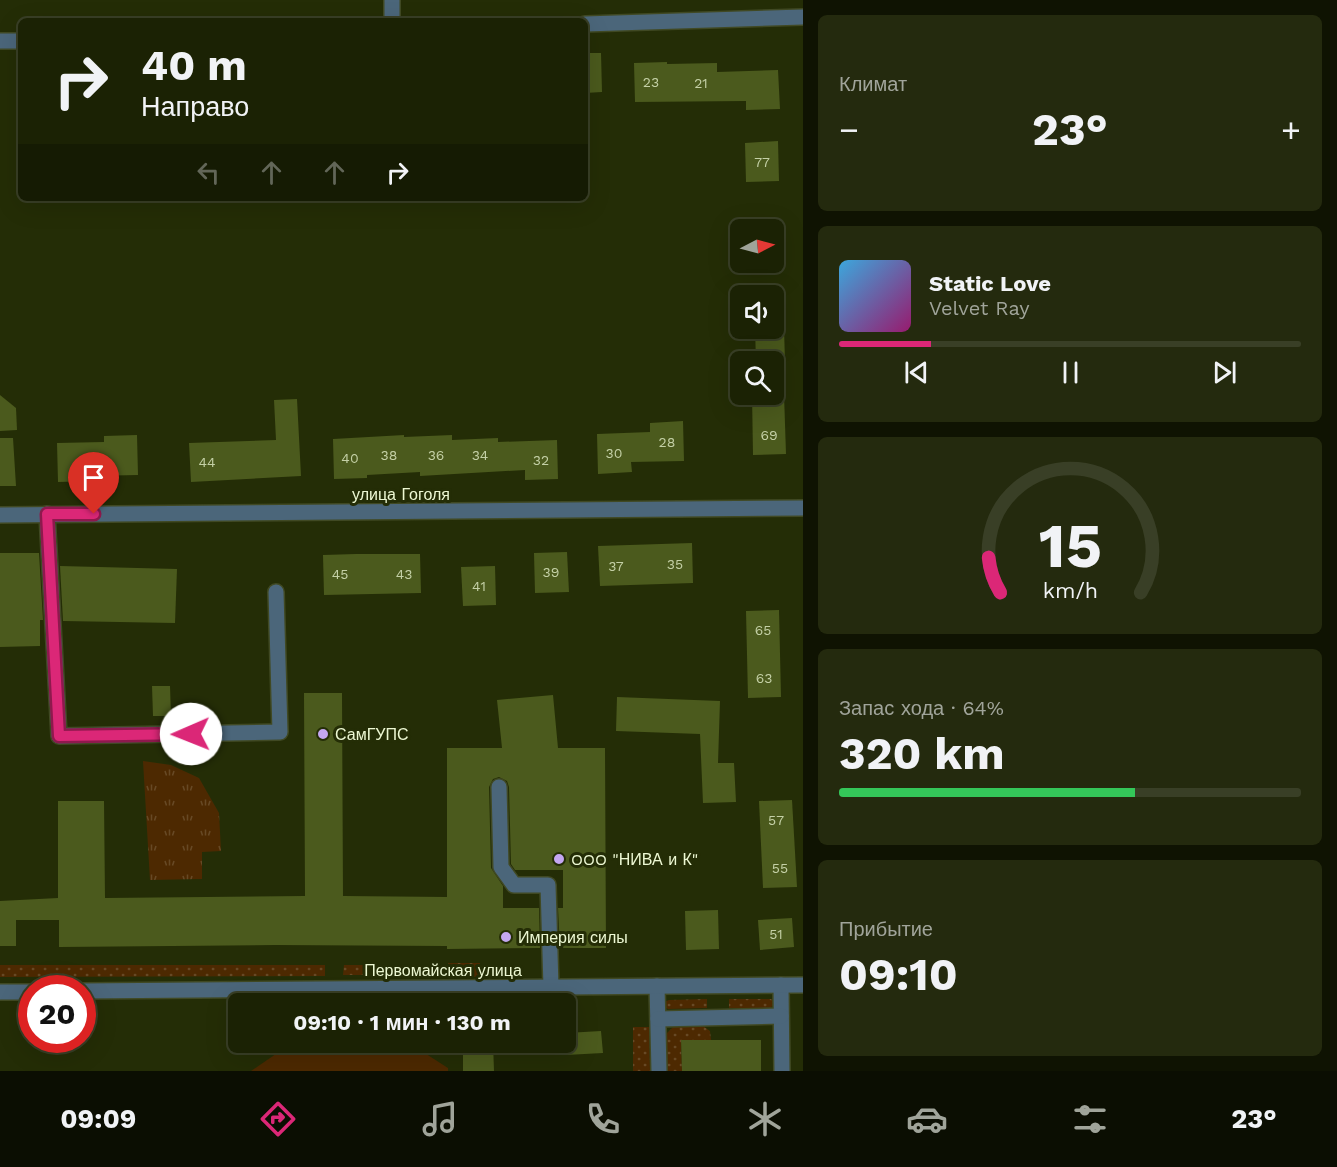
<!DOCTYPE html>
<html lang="ru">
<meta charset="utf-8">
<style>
:root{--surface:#1b2204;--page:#242a0e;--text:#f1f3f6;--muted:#a0a49a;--line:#393f26;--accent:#db2777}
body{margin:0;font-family:"Work Sans",sans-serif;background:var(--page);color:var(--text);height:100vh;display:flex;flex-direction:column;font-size:22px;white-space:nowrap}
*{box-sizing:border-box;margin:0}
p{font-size:20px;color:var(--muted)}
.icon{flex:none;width:33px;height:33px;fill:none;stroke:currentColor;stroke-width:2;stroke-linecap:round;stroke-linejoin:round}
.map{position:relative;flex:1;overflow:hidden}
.side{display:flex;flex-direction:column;gap:15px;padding:15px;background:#0f1302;width:534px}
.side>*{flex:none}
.top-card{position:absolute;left:18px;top:18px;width:570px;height:183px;border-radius:9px;box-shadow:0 6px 24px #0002,0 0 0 2px var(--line);background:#1b2204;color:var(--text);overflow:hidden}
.needle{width:39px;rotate:84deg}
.controls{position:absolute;left:730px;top:219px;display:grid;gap:12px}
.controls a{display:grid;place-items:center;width:54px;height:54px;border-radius:9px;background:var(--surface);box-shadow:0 6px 24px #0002,0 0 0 2px var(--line);font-size:30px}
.speed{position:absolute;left:18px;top:975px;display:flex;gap:12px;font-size:30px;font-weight:700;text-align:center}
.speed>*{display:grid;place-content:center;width:78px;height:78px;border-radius:50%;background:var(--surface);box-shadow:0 6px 24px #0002,0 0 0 2px var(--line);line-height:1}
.speed .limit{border:9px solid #d22;background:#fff;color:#111}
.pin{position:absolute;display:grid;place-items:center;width:51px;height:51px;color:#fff;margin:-62px -26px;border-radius:50% 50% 50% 0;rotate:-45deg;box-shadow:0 0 6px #0007}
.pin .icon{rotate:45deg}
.me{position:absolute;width:66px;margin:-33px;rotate:269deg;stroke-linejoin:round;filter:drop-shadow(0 0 4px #0008)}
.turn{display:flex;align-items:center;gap:21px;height:126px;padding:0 24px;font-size:27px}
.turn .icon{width:78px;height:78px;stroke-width:2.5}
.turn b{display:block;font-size:42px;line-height:51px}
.lanes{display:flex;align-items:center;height:57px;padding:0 24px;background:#0003;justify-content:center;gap:30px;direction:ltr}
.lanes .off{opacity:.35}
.big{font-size:45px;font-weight:700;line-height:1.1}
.side .card{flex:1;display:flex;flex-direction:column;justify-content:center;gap:9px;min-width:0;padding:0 21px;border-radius:9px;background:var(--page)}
.side .dial{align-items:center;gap:0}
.dial svg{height:156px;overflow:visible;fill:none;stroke:var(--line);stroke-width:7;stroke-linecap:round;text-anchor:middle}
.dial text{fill:var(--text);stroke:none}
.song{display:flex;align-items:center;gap:18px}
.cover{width:72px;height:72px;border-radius:9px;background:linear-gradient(135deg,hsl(200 70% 55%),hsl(320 70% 35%))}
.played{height:6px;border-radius:3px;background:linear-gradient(90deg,var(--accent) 20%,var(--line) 20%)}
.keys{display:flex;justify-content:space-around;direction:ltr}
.heat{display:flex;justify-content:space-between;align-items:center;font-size:33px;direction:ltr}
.charge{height:9px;border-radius:4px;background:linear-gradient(90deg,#34c759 64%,var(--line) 0)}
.trip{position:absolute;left:228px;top:993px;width:348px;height:60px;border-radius:9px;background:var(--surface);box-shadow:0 6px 24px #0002,0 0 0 2px var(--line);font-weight:700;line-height:60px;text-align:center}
.tab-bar{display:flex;height:96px;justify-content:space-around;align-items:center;background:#0b0e02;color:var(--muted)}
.tab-bar .icon{width:42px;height:42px}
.tab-bar .selected{color:var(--accent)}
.tab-bar b{font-size:27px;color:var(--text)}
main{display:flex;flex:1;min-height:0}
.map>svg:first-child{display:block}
.grass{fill:url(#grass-dots)}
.park{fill:url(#park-tufts)}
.garden{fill:#4d2901}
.building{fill:#4b5a1d}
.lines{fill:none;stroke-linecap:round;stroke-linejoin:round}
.minor-casing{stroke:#404923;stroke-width:18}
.minor{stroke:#4b667a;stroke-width:15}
.route-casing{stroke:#8e194d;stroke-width:15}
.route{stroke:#db2777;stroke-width:10}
.poi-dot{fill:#c4a7f1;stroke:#242d06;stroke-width:2}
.labels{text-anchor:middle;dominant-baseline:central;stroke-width:6;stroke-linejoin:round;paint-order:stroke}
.number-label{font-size:14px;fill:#c4d0a6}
.street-label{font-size:16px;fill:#edf8d3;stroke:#242d06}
.poi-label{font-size:16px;fill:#edf8d3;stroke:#242d06;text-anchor:start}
</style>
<main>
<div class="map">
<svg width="803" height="1071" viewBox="0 0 803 1071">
<defs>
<pattern id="grass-dots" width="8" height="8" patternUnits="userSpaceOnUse" patternTransform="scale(1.5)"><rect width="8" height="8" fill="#4d2901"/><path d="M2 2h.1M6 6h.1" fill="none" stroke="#674925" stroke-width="1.8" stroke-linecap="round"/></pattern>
<pattern id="park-tufts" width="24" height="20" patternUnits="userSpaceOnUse" patternTransform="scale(1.5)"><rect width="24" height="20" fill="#4d2901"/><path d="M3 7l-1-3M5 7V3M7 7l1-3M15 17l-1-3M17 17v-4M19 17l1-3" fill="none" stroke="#674925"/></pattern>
</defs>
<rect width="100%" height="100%" fill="#242d06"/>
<g class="grass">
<polygon points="448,963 480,963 480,977 456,977"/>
<polygon points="0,965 325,965 325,976 0,977"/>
<polygon points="344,965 436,965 425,975 343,975"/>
<polygon points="707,999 707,1008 668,1009 664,1007 664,1002 669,1000"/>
<polygon points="729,999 771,999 774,1002 774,1005 770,1008 729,1008"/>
<polygon points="703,1026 710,1031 711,1040 681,1040 682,1071 663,1071 666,1034 673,1027"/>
<polygon points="633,1027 649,1027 650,1071 633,1071"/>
</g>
<polygon class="park" points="143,761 171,765 199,778 219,813 221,851 202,852 202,879 150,880"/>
<polygon class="garden" points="303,1042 395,1043 420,1050 448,1068 448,1071 251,1071 286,1047"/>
<g class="building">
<polygon points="585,53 601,53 602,92 585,93"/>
<polygon points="667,62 667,64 717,63 717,72 778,70 780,109 746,110 746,101 635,102 634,63"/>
<polygon points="778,141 779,181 746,182 745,143"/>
<polygon points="755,328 784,328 785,362 756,362"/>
<polygon points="752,394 784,394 786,454 753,455"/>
<polygon points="0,395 16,408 17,430 0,431"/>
<polygon points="297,399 301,476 191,482 189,443 276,440 274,400"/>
<polygon points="683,421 684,461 631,462 632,472 598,474 597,434 650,432 650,423"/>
<polygon points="137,435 138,475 91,476 91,481 58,482 57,443 104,442 104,436"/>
<polygon points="404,435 404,437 452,435 452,440 498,438 498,442 557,440 558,479 525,480 525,470 420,476 420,472 367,475 367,478 334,479 333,439"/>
<polygon points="0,438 13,438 16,486 0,486"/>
<polygon points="692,543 693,583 600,586 598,546"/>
<polygon points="567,552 569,592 535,593 534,553"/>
<polygon points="0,553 39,553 43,620 40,620 40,646 0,647"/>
<polygon points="356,554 420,554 421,593 324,595 323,555"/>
<polygon points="60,566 177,569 175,623 63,621"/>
<polygon points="495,566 496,605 463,606 461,567"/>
<polygon points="779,610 781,697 748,698 746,611"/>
<polygon points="152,686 170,686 171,716 153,716"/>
<polygon points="304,693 342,693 343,896 447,897 447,748 502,748 497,700 553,695 558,748 605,748 606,948 560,948 558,908 563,908 563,870 515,870 511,864 509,787 507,781 499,777 493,779 489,787 491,868 503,886 503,908 539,908 540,948 447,949 447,946 275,945 59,947 59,920 16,920 16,946 0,946 0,901 58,898 58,801 104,801 105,898 305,896"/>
<polygon points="617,697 720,701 718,763 734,763 736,802 703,803 700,734 616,731"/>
<polygon points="792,800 797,887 763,888 759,801"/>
<polygon points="718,910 719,949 686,950 685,911"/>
<polygon points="792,918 794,947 760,950 758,920"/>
<polygon points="601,1031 603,1053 566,1055 566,1033"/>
<polygon points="681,1040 761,1040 761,1071 682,1071"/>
<polygon points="463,1042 493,1042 494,1071 463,1071"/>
</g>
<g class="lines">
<g class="minor-casing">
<g id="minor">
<polyline points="392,0 392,21"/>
<polyline points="585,24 803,17"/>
<polyline points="0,41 21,41"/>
<polyline points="47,514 59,736 280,732 276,592"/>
<polyline points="0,515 803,508"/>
<polyline points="499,787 501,867 514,885 548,885 551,987"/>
<polyline points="781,985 782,1071"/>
<polyline points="657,986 659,1071"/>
<polyline points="82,991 803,985"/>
<polyline points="0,992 32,992"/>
<polyline points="658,1019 781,1016"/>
</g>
</g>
<use href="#minor" class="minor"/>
</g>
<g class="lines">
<g class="route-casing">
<polyline id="route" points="94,514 47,514 59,736 191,734"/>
</g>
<use href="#route" class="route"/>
</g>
<g class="poi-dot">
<circle cx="323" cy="734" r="6"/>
<circle cx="559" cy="859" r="6"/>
<circle cx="506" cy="937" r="6"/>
</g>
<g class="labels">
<g class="number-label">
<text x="651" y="82">23</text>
<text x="701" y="83">21</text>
<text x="762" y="162">77</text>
<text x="769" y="435">69</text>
<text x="667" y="442">28</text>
<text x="614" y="453">30</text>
<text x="389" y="455">38</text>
<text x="436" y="455">36</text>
<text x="480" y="455">34</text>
<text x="350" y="458">40</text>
<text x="541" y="460">32</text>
<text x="207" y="462">44</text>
<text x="675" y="564">35</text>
<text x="616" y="566">37</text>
<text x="551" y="572">39</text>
<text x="340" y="574">45</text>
<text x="404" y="574">43</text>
<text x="479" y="586">41</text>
<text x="763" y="630">65</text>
<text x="764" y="678">63</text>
<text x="776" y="820">57</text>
<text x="780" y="868">55</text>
<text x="776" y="934">51</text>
</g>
<g class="street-label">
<text x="401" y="494">улица Гоголя</text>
<text x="443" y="970">Первомайская улица</text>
</g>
<g class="poi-label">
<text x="335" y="734">СамГУПС</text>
<text x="571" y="859">OOO "НИВА и К"</text>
<text x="518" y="937">Империя силы</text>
</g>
</g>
</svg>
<div class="controls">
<a><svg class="needle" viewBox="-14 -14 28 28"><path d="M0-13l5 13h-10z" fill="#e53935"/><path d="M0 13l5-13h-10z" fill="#a0a49a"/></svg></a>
<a><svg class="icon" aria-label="sound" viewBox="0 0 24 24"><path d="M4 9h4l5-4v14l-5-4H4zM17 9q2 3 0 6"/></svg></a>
<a><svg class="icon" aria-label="search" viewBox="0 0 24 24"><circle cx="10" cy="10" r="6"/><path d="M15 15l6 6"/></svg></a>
</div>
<div class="speed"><div class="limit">20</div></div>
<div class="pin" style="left:94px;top:514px;background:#d93025"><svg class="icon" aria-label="arrive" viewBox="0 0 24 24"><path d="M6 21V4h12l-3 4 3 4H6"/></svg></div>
<svg class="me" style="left:191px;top:734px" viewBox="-20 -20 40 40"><circle r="19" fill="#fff"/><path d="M0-13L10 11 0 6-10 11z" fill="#db2777"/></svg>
<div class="trip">09:10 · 1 мин · 130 m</div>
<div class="top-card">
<div class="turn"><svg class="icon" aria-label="right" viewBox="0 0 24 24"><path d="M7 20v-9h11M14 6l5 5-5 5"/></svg><div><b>40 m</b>Направо</div></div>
<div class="lanes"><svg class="icon off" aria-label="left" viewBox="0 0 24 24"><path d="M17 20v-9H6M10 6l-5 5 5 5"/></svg><svg class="icon off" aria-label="ahead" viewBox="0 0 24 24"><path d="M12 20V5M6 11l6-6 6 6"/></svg><svg class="icon off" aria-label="ahead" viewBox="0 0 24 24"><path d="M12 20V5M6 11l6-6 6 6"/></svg><svg class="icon" aria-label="right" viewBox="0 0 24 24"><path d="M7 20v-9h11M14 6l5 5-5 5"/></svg></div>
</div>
</div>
<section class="side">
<div class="card"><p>Климат</p>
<div class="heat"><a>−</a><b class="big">23°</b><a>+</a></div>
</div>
<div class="card">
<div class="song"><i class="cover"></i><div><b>Static Love</b><p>Velvet Ray</p></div></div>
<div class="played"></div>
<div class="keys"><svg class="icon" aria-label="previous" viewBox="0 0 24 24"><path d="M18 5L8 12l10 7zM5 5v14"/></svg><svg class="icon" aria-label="pause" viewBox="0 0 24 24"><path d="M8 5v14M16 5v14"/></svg><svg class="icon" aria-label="next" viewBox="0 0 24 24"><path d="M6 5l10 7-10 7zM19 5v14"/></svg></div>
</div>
<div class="card dial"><svg viewBox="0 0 100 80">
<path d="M14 69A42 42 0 1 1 86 69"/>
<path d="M14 69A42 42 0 0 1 8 51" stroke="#db2777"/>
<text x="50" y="56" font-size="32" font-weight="700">15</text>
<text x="50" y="72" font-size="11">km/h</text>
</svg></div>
<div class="card"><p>Запас хода · 64%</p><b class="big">320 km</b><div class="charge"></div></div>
<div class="card"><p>Прибытие</p><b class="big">09:10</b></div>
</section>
</main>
<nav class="tab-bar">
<b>09:09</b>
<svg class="icon selected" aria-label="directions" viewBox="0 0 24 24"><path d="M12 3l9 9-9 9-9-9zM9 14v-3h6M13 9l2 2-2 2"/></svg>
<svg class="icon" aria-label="music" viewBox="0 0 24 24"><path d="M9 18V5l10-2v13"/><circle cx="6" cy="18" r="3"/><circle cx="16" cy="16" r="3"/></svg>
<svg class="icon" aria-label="phone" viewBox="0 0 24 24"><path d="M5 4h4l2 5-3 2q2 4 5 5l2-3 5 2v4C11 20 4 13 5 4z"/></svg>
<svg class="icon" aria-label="climate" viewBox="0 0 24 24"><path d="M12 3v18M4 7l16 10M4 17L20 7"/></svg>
<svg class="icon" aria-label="car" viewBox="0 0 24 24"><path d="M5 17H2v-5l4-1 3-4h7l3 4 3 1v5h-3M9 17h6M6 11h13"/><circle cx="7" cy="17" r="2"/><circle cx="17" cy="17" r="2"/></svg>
<svg class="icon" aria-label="filters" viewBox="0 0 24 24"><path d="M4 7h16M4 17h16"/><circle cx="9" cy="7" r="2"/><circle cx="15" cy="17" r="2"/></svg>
<b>23°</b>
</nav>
